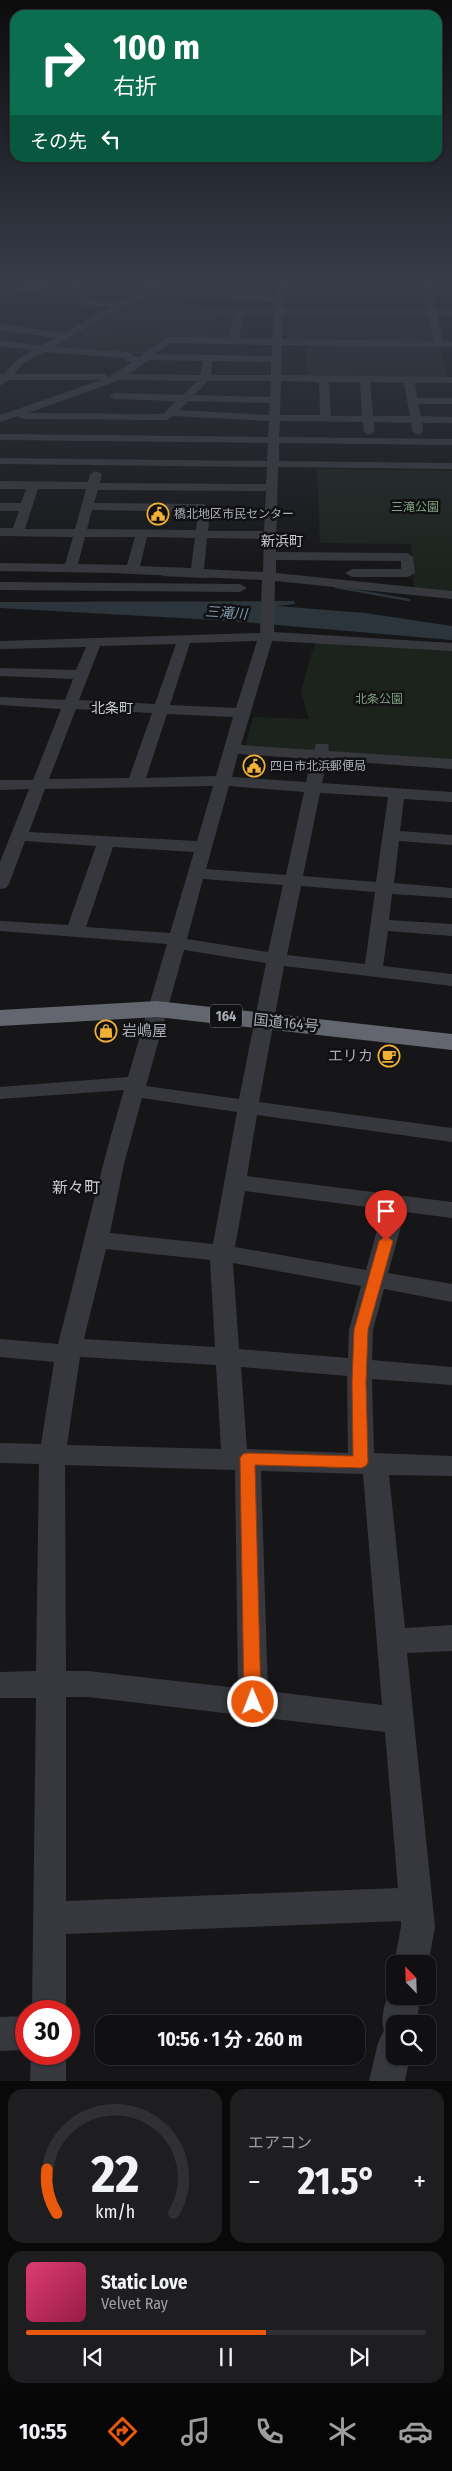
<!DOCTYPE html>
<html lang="ja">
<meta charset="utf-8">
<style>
:root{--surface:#101012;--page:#1e1e20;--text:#f1f3f6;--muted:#9c9d9f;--line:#303032;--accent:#ea580c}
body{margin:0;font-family:"Fira Sans Condensed","Noto Sans JP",sans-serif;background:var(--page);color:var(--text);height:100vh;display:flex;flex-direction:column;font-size:19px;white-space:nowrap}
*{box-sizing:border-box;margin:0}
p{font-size:16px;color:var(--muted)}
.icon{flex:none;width:28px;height:28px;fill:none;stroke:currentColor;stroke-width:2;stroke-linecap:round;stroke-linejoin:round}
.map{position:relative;height:2081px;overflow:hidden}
.drawer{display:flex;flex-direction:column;gap:8px;padding:8px;background:#09090a;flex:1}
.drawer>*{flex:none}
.guide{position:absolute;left:10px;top:10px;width:432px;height:152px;border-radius:15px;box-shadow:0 1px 4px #0004,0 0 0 1px var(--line);background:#0b6e4f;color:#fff;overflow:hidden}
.needle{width:32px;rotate:337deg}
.tools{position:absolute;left:386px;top:1955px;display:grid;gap:10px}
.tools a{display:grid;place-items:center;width:50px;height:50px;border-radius:10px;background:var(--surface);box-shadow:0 1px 4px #0004,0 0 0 1px var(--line);font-size:25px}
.speed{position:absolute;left:15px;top:2000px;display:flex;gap:10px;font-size:25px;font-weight:700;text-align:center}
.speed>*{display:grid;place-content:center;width:65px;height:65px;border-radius:50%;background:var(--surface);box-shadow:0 1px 4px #0004,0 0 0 1px var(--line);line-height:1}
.speed .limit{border:8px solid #d22;background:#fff;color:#111}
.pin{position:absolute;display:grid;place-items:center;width:42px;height:42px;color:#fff;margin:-51px -21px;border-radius:50% 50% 50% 0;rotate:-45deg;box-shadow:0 0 5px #0007}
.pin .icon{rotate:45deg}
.me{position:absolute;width:55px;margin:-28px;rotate:359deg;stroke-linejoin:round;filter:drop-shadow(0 0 4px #0008)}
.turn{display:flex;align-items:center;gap:18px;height:105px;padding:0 20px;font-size:22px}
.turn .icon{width:65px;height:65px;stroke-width:2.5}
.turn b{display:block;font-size:35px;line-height:42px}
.then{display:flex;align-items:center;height:48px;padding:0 20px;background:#0003;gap:10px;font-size:19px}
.big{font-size:38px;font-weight:700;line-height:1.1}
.drawer .card{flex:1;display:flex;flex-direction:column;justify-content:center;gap:8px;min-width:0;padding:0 18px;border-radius:15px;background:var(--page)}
.drawer .dial{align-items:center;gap:0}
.dial svg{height:130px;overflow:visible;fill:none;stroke:var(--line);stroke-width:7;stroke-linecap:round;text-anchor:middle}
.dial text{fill:var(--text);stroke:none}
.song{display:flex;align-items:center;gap:15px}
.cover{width:60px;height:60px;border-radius:8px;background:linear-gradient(135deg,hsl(340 70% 55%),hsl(340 70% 35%))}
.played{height:5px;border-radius:2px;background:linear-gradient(90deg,var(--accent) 60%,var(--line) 60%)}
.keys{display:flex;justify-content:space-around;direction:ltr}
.heat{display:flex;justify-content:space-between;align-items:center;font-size:28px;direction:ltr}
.drawer .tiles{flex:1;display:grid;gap:8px;grid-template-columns:1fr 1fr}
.card:last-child{grid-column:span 2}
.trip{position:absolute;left:95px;top:2015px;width:270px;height:50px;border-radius:15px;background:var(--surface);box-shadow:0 1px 4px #0004,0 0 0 1px var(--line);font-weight:700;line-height:50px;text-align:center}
.tab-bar{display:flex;height:80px;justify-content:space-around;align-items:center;background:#060607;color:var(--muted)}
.tab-bar .icon{width:35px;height:35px}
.tab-bar .selected{color:var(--accent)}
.tab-bar b{font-size:22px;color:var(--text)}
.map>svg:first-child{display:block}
.built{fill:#222225}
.green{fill:#1c231d}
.water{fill:#2c353c}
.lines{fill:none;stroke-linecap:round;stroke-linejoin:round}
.stream{stroke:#2c353c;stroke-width:2.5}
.minor{fill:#37383d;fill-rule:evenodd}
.highway{fill:#63666e;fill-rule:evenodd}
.route{fill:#ea580c;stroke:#983908}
.labels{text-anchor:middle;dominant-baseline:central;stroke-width:5;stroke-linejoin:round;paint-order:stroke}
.far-park-label{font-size:12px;fill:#7fa381;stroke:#111113}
.far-poi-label{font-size:12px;fill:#a8adb8;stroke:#111113;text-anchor:start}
.far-neighbourhood-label{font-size:14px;fill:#c9ccd4;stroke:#111113}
.far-water-label{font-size:14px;font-style:italic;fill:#7f9bb3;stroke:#111113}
.shield{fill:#111113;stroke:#7b7e86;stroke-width:1}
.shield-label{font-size:14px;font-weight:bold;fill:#a8adb8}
.street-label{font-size:15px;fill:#a8adb8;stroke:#111113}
.poi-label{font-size:15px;fill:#a8adb8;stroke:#111113;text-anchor:start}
.neighbourhood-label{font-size:16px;fill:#c9ccd4;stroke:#111113}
</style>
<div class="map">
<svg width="452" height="2081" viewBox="0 0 452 2081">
<rect width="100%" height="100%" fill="#161618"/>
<g class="built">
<polygon points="138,297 185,301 180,306 202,308 201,312 235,312 232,338 166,339 148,355 92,353 49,347"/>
<polygon points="288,312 429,313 435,343 287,342"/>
<polygon points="305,344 439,345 447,379 308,377"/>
</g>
<g class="green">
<polygon points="214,317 233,318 231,339 211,338"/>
<path d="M129,327L164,331C152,361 108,354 84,346L108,333Z"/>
<polygon points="317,469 452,471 452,594 414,589 411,544 320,543"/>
<polygon points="319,639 452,649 452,761 245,747 253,717 309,719 301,692 312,651"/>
</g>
<polygon class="water" points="294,601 295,604 277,606 365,613 452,626 452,640 232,621 0,608 0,602"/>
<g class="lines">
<g class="stream">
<polyline points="164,575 208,577"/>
<polyline points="336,587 409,600"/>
</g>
<g class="minor">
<polygon points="40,285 61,285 0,297 0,291"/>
<path d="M75,285H81L88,300L121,301L150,285H161L153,291L275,297L278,285H286L284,308L427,309L422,285H430L436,309H452V315H437L443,341H452V347L282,345L281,375L452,377V383H415L417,398H452V404H418L421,416L452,417V423H422L423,432L418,435L413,432L411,423L374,422V432L369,435L364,432L363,422L280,421L279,437L452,439V445L279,443V461L452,463V469L278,467L276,552L407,553L413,557L415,573L408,577H352L345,573L352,569H401V561L276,560V573L452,591V599L275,581L274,632L452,643V651L272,641L241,745L314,750L316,744H328L329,751L452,759V769L327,760L322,783L452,792V802L404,799L400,831L452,835V845L399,841L394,883L452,888V898L392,894L389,920L452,924V936L388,931L383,966L452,974V986L284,966L259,1102L452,1128V1142L257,1115L247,1176L452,1202V1218L405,1212L388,1273L452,1284V1302L384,1289L373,1330L372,1360L452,1367V1385L372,1379V1383L374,1453L452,1456V1476L389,1475L405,1628L452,1625V1651L407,1653L435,1927L428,1965L395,1964V1966L394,1964L401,1927V1921L66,1934V2011H32L36,1698H0V1672L36,1671L39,1464L0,1463V1443L41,1444L54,1362L0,1357V1339L58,1344C80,1259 99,1174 124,1090L0,1099V1087L128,1077L167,944L0,931V921L68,925L96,846L25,841L9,884L6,888L0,889V862L29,789L0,790V780H33L61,709L0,705V697L65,700L73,679L0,676V668L76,670L86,647L0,649V641L260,633L262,580L113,573L0,571V563L65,564L73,537L0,536V528H13L19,511H0V503H21L26,489H0V481L88,482L90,474L96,471L102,474L100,483L266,484L267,467L0,464V458L267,461L268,443L0,440V434L268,437L269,421L173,416L166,420L23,419L18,416L0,422V415L101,380H8L0,386V374H3L18,359L33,350L0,346V340L41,346L56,338L0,330V324L64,333L112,306L82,305L74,287ZM144,296L275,302L274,308L200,307V311L203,312L235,313L230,337H168L140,357L134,356L128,352L52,347ZM244,313H274L272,339L239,338ZM283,314L428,315L434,341L282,339ZM170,343L272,345V356L155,354ZM44,352L124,358L127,361L132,362L109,377L104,374H14L24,363ZM149,360L203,361L200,375L129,374ZM212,361L271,362V375H211ZM120,380L197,381L183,395L114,393L109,396L114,399L176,401L163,414L28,413ZM208,381H271L270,397L194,395ZM281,381L319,382L320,415H280ZM329,382H360L362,416H331ZM370,382L404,383L410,416H373ZM188,401L270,403L269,415L179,410ZM38,489H86L75,529H25ZM98,490L266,491L264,531H208L209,521L203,517L197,521L196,530L87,529L92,510L204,512L210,508L204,504L94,503ZM85,537H135L127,565L78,564ZM147,537L195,538L191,568L140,566ZM207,538L264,539L263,572L204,569ZM257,641L236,708L170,705L190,643ZM176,644L155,704L79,700L100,646ZM76,709L152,713L129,778L49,779ZM167,714L233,717L216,776L146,778ZM238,754L311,759L306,782L232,777ZM213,786L197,841L29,832L45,789ZM229,786L304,792L286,875L206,869ZM320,793L388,797L376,882L303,876ZM113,847L194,852L170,933L86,927ZM203,879L283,885L268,952L187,939ZM301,886L375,892L365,964L287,955ZM184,950L266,963L239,1099L146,1086ZM142,1098L237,1112L213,1244L110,1233L124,1164ZM245,1191L383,1209L366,1270L235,1247ZM106,1249L210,1260L215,1347L84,1339ZM233,1263L361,1286L349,1330L348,1358L239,1349ZM80,1357L216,1365L221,1449L67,1445ZM241,1367L347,1376L348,1453L247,1449ZM65,1465L235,1470L238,1688L88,1671H66ZM261,1471L363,1474L382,1705L268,1691ZM66,1697H88L385,1732L398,1888L66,1901Z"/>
<polygon points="0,582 240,584 247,588 240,592 0,590"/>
<path d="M395,1983V1996H421L416,2024H395V2056H410L405,2081H369L378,2043L384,2030C379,2017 387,1997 392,1984Z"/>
<polygon points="26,2016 26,2050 0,2051 0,2017"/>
<polygon points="31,2054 66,2054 66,2081 30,2081"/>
</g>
<polygon class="highway" points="157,1001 452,1034 452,1050 157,1017 0,1026 0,1010"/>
</g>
<linearGradient id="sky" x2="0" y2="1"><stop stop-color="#0c0c0d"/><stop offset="0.49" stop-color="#363c48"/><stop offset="1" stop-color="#363c48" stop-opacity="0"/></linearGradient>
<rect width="452" height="576" fill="url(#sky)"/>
<polygon class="route" points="386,1236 393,1241 368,1330 366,1383 368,1462 366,1466 361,1468 255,1465 261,1702 259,1708 253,1710 247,1708 244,1702 240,1458 243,1454 248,1453 353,1456 352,1383 354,1330 379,1241"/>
<defs>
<g id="civic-ring" transform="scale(1.125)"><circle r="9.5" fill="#111113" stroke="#f2b134" stroke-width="1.5"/><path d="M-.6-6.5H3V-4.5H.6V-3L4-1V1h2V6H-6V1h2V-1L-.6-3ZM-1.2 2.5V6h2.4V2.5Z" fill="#f2b134"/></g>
<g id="shop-ring" transform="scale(1.125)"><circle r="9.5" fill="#111113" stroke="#f2b134" stroke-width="1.5"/><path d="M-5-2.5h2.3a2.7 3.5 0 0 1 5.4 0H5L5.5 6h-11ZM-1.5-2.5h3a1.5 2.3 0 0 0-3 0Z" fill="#f2b134"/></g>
<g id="cafe-ring" transform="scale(1.125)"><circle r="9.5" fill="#111113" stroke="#f2b134" stroke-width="1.5"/><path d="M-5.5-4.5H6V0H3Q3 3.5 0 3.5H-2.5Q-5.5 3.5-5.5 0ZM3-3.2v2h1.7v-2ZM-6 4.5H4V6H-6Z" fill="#f2b134"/></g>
</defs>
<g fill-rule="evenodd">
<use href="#civic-ring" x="158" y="514"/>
<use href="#civic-ring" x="254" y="766"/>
<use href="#shop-ring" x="106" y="1031"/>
<use href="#cafe-ring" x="389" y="1056"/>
</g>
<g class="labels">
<g class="far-park-label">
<text x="415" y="507">三滝公園</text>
<text x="379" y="699">北条公園</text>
</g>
<g class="far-poi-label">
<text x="174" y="514">橋北地区市民センター</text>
<text x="270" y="766">四日市北浜郵便局</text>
</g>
<g class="far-neighbourhood-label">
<text x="282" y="541">新浜町</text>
<text x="112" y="708">北条町</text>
</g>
<g class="far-water-label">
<text transform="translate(226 613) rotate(4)">三滝川</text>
</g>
<rect class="shield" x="210" y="1004.5" width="32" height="23" rx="4"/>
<g class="shield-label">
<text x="226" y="1016">164</text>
</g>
<g class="street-label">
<text transform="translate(286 1023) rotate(6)">国道164号</text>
</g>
<g class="poi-label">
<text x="122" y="1031">岩嶋屋</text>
<text x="373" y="1056" text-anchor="end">エリカ</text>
</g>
<g class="neighbourhood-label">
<text x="76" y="1187">新々町</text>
</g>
</g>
</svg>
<div class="tools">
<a><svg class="needle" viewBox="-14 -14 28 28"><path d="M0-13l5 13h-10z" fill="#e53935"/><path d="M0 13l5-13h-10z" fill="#9c9d9f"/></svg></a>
<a><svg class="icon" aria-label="search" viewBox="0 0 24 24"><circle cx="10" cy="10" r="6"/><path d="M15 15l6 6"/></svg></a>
</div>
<div class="speed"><div class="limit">30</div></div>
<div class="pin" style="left:386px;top:1241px;background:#d93025"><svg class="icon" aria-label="arrive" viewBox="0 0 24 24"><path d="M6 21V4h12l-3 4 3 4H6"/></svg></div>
<svg class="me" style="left:253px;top:1702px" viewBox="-20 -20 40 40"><circle r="17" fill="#ea580c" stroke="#fff" stroke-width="3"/><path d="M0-11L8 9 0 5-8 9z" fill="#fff"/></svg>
<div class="trip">10:56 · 1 分 · 260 m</div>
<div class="guide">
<div class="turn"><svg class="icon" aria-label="right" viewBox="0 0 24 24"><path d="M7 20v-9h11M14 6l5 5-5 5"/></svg><div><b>100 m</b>右折</div></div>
<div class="then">その先<svg class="icon" aria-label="left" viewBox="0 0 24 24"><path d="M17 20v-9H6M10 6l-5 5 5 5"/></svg></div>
</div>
</div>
<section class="drawer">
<div class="tiles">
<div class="card dial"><svg viewBox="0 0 100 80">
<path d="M14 69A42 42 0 1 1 86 69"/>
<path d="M14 69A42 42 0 0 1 8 42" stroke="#ea580c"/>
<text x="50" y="56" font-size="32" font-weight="700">22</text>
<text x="50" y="72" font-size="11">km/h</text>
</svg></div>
<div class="card"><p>エアコン</p>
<div class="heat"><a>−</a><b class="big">21.5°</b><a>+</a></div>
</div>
<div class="card">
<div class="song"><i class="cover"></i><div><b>Static Love</b><p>Velvet Ray</p></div></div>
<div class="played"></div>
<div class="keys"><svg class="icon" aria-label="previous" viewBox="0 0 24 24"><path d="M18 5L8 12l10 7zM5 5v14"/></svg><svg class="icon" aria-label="pause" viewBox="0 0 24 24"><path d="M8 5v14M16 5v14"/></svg><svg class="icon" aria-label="next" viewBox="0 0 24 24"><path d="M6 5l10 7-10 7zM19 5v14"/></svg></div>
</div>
</div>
</section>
<nav class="tab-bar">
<b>10:55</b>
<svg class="icon selected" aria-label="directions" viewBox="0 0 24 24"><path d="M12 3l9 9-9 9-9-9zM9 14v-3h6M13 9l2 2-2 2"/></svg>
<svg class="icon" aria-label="music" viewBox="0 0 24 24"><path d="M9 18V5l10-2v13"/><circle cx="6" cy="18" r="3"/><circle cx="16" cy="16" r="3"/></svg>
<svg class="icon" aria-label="phone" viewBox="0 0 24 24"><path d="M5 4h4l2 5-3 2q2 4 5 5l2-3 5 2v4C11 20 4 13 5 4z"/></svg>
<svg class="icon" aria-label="climate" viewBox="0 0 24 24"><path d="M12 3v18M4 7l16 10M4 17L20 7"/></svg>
<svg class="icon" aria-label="car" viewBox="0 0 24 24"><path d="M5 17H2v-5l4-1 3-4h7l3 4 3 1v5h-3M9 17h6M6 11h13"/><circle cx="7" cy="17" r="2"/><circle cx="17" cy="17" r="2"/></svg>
</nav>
